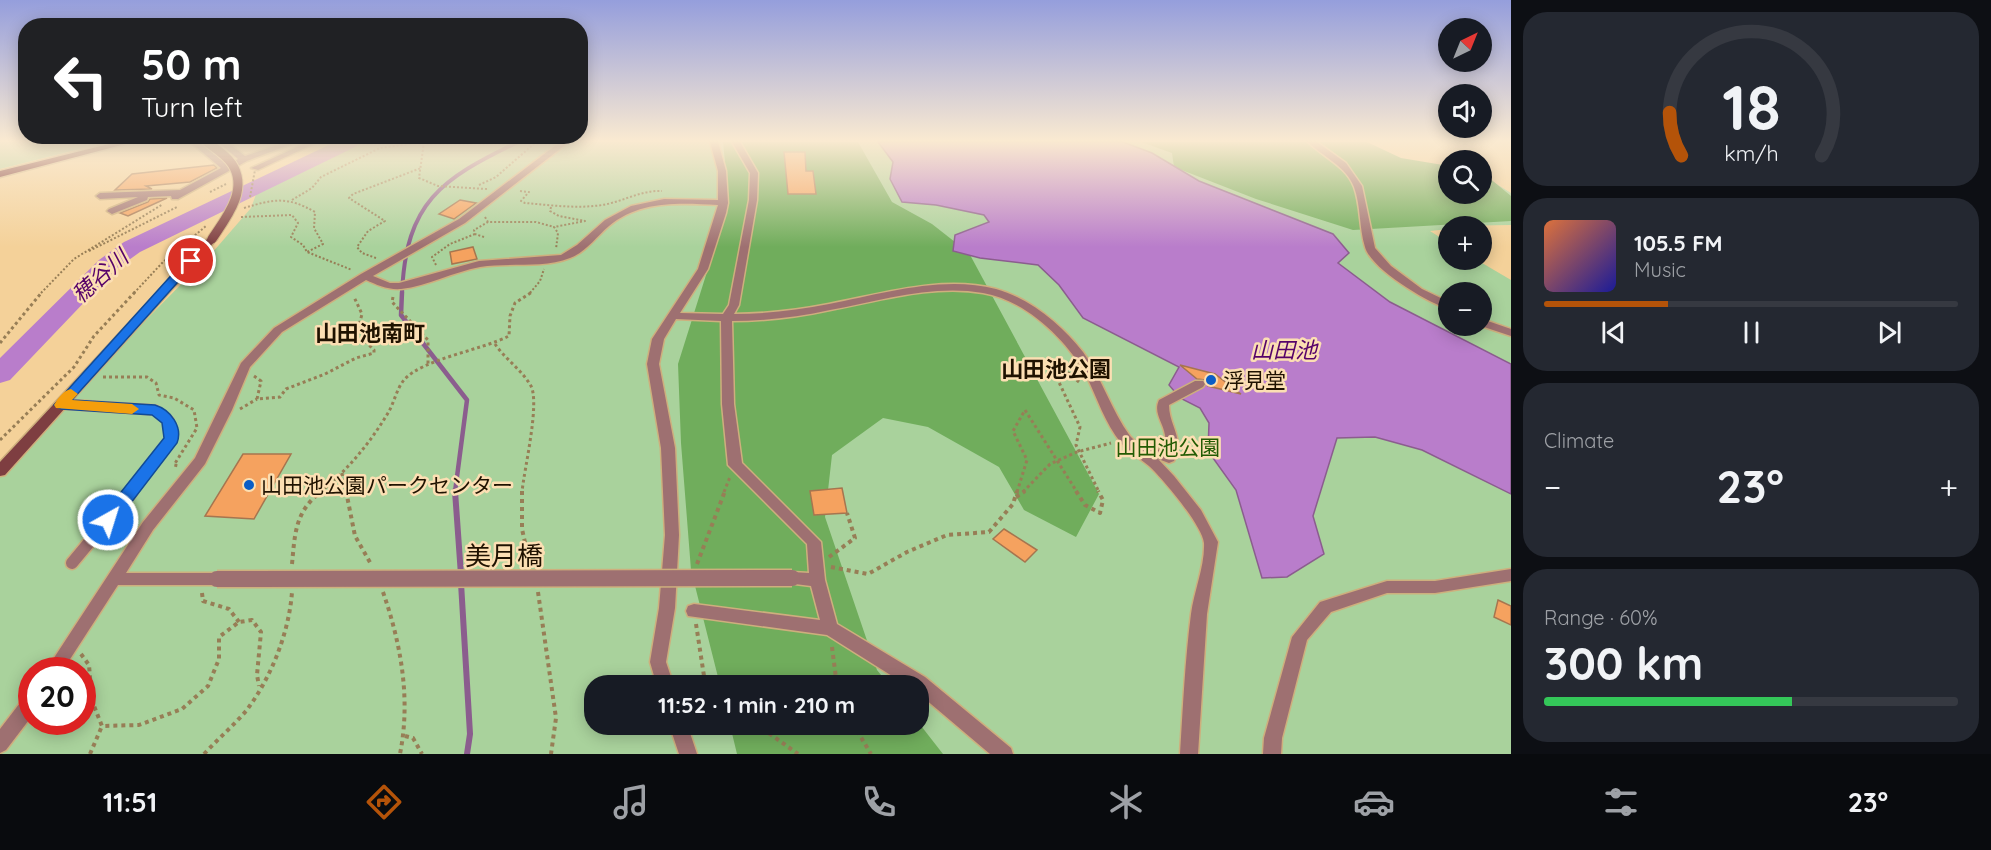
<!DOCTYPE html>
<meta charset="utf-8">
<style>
:root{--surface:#171b24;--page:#242831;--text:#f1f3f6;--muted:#9ea1a6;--line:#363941;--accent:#b45309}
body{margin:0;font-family:Quicksand,"Noto Sans JP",sans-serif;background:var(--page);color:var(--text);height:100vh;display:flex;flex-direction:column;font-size:22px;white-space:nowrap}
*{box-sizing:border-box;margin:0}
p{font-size:20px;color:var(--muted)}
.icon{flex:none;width:33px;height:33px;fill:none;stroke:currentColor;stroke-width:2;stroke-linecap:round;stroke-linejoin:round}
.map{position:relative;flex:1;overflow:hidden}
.sheet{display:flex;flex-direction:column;gap:12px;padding:12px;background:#0d0f14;width:480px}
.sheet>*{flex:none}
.top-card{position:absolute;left:18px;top:18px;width:570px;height:126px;border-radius:24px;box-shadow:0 3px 15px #0003;background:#202124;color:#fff;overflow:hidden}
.needle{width:39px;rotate:43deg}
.buttons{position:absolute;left:1438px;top:18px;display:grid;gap:12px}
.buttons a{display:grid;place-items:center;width:54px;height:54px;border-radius:50%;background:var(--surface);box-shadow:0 3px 15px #0003;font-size:30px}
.speed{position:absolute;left:18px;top:657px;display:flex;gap:12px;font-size:30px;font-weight:700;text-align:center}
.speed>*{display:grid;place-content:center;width:78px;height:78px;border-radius:50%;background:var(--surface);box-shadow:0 3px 15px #0003;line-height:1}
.speed .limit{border:9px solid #d22;background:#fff;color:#111}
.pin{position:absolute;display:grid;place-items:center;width:51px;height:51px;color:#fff;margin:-26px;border:3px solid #fff;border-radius:50%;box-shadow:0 2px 6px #0007}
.me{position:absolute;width:66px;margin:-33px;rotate:39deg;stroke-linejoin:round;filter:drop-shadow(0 0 4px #0008)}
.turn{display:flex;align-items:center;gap:21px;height:126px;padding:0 24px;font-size:27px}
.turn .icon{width:78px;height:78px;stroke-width:2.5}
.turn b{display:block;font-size:42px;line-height:51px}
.big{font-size:45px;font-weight:800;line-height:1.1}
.sheet .widget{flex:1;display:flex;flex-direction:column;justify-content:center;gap:9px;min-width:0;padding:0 21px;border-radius:24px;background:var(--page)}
.sheet .dial{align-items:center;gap:0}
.dial svg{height:156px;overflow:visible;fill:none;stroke:var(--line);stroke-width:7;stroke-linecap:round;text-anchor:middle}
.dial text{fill:var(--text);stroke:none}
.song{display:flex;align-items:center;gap:18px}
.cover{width:72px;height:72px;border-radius:9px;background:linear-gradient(135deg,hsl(20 70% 55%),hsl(240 70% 35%))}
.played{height:6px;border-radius:3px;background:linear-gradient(90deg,var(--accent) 30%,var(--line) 30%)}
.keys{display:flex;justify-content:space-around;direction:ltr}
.heat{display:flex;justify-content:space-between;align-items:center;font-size:33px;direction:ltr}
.charge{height:9px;border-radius:4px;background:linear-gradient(90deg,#34c759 60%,var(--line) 0)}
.trip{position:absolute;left:584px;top:675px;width:345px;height:60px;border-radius:24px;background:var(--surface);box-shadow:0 3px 15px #0003;font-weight:800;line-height:60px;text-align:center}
.menu{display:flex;height:96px;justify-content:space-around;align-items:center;background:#090b0e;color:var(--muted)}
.menu .icon{width:42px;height:42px}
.menu .selected{color:var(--accent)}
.menu b{font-size:27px;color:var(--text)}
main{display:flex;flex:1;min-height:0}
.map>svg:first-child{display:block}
.green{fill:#a9d29c;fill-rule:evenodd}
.forest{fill:#70ad5c}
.water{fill:#b97dcb;stroke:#8b5d8e;stroke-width:1.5}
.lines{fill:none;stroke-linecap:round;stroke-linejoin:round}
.stream-far2{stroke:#8b5d8e;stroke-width:4}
.stream-far1{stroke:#8b5d8e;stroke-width:4.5}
.stream{stroke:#8b5d8e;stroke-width:6}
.river{fill:#b97dcb;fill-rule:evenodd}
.building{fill:#f5a25f;stroke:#a6754f;stroke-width:1.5}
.lane-far1-casing{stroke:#ceaf7d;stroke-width:12}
.lane-casing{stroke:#ceaf7d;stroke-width:15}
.street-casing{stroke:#ceaf7d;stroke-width:3}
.secondary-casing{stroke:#ceaf7d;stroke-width:3}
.primary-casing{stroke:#ceaf7d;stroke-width:3}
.path-far2{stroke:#977e56;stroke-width:2;stroke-dasharray:2 2;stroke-linecap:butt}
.path-far1{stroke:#977e56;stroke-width:3;stroke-dasharray:3 3;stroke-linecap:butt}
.path{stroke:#977e56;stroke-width:4;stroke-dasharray:4 4;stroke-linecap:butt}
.lane-far1{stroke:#9e7071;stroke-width:9}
.lane{stroke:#9e7071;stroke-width:12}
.street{fill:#9e7071;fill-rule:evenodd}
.secondary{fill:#7e3e41;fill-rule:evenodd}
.primary{fill:#641721;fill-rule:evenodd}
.street-bridge-casing{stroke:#ceaf7d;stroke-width:19;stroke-linecap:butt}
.secondary-bridge-casing{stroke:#ceaf7d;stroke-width:11;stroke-linecap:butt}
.path-bridge{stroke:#977e56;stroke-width:2;stroke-dasharray:2 2;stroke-linecap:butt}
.street-bridge{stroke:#9e7071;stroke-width:16}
.secondary-bridge{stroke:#7e3e41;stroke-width:9}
.route{fill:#1a73e8;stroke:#114b97;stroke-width:1.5}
.slow{fill:#f59e0b}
.poi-dot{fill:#0a5dc6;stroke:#fcdfb3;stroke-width:2}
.labels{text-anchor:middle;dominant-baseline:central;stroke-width:5;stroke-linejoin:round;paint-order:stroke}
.poi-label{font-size:21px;fill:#1f1200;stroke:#fcdfb3;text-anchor:start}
.park-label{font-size:21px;fill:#235c04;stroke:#fcdfb3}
.water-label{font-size:22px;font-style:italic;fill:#560369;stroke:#fcdfb3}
.neighbourhood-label{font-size:22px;font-weight:bold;fill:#1f1200;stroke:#fcdfb3}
.near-street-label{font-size:26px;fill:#1f1200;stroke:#fcdfb3}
</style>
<main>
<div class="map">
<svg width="1511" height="754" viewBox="0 0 1511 754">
<rect width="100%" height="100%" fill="#f4d199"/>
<g class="green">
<polygon points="0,142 108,142 0,169"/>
<path d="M355,142H1357L1449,194H1482V175L1511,193V225L1449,226V229L1430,231L1449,243V260H1477L1511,280V754H0V468L212,253L251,208L258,189ZM1449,292H1482V326H1449ZM32,670H82V722H32ZM594,686H918V724H594Z"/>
</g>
<g class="forest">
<polygon points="723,142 858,142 892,202 932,224 969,253 1099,494 1076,537 1024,510 999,467 928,427 883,418 832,455 825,517 877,670 889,685 720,685 691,570 681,443 678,364 729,202"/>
<polygon points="1141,142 1367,142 1401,158 1449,166 1449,194 1482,194 1482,172 1511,196 1511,221 1353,230 1256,199 1174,167 1172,153"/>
<polygon points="918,722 943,754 737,754 730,725 918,724"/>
</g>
<polygon class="water" points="878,142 1123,142 1152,153 1199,181 1333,234 1349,253 1338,263 1390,302 1511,364 1511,494 1422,450 1375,437 1337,438 1313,516 1324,554 1287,577 1262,578 1236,490 1208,451 1209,423 1200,408 1180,398 1169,385 1179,367 1083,318 1059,285 1038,265 980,258 953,251 955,235 989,222 984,215 936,205 902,202 890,179 893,162"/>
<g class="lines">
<path class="stream-far2" d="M402,293C406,202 441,179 518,142"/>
<polyline class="stream-far1" points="402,292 401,315 467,400 455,492"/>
<g class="stream">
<polyline points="455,491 461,575"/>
<polyline points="461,583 470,734 467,754"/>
</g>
<polygon class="river" points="335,142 360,142 357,146 140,252 115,270 10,380 0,383 0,358 99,260 124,242"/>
</g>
<g class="building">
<polygon points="784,152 805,152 806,171 813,171 816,194 788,194"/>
<polygon points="214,165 217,168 190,182 146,186 152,189 115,190 132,174"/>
<polygon points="167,198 128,216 120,213 148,202 150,199"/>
<polygon points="460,200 476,203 454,219 439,214"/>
<polygon points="473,247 477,259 452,264 450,252"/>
<polygon points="1180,365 1215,374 1241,394 1208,386 1205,380 1197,379"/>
<polygon points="243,454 291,454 254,519 205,516"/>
<polygon points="842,488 847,513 814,515 810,491"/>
<polygon points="1004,529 1037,550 1025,562 993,539"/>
<polygon points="1498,600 1511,606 1511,625 1494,617"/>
</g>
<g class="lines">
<g class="lane-far1-casing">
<polyline id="lane-far1" points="61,404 155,410 169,421 171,439 131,492"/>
</g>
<g class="lane-casing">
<polyline id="lane" points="72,563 132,491"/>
</g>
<g class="street-casing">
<g id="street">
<polygon points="190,142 199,142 228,165 238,159 218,142 227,142 245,156 286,142 297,142 247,161 178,199 172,199 171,196 148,197 147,200 112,214 107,211 109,209 138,197 100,199 96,196 100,193 180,190 221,168"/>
<polygon points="308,142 318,142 258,170 251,168"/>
<path d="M560,142H569L465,223L373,276L390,283H399L479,261L561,255L577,245L605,220L631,206L664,199L718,200V171L710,142H718L726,171L728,203L726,213L708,269L680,313L723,314L729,305L749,200L750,173L732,142H740L758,173L757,200L739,305L734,314C766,314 798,310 829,304C882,294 942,275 996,289C1029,298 1062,325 1083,352C1102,378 1111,410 1130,436L1136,442L1163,451C1164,446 1166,440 1165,435C1163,422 1153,413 1159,400L1195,381H1203L1205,384L1203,387L1169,405C1169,426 1185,438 1174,461L1169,463L1158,459L1174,476L1201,510L1218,542L1207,614L1198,754H1180C1183,707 1185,660 1191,614C1194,591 1205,566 1204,543C1202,525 1163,479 1149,466C1140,458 1129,453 1121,443C1105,423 1097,398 1086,375C1066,339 1025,300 983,293C933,284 879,301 830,310C798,317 765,321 732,321L734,404L742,463L821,542L825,580L837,624L925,677L1011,748L1013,754H990L918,693V686H908L827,635L688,616L686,611L688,606L694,604L820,620L811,586L787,583L784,578L787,573L792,572L809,573L807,544L728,465L722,404L721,321L676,319L664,339L659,364L675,448L679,535L675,608L666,662L674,686H657L650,662L659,608L665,535L661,448L647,364L652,339L698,269L718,205C680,203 640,200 609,226C596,237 586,252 570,258C542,269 509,262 480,267C453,272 428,286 401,289C388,290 377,285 366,280L282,332L250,367L232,410L205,464L153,530L126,573H217L222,574L225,579L222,584L217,585H118L63,670H46L143,522L195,458L241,363L274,328L361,274L459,219Z"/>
<path d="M1308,142H1317L1346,163L1362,186L1375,248L1391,266L1422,289L1449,302V309C1428,303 1371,269 1365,247C1359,228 1361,206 1354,187C1346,166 1323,157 1308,142Z"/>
<polygon points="1482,319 1511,329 1511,336 1481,326"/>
<polygon points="1511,569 1511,581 1435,593 1387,593 1331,612 1307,640 1282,738 1281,754 1263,754 1264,738 1292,637 1320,602 1387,581 1435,581"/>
<polygon points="32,693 32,716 6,750 0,753 0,729 26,695"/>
<polygon points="669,724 687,724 697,754 679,754"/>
</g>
</g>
<g class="secondary-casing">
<polygon id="secondary" points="212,236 217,239 215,241 5,475 0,476 0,462 209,237"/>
</g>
<g class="primary-casing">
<polygon id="primary" points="117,142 133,142 0,177 0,171"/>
</g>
<g class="path-far2">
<polyline points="424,142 419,178 438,186 487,189"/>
<polyline points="479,185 496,177 536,142"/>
<path d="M520,191L529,192L521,201L525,203C550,205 576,209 602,205C622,202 641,190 662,191"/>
<polyline points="210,192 226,184"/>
<polyline points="292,200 312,188 321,177 380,148 424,142"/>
<polyline points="551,207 550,211 559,216 585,221 554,227 558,233 556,249"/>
<path d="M244,208C274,199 287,196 315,212L314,228L323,244L307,252"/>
<polyline points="241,217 292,215 298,223 291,237 303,245 307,252 352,270"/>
<polyline points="485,217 488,222 536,222 554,227"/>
<polyline points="484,237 475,234 474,230 488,222"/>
<polyline points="89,251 177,207"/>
<polyline points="376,258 362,253 357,247 368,231 385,221 349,198 353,194 421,168"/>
<polyline points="436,265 432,257 450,244 475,234"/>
<polyline points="41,293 74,259 163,204"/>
<polyline points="134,293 163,262 206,226"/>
<polyline points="530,293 540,281 544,269"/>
</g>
<g class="path-far1">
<polyline points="393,297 392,302 428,340 428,365"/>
<polyline points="0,343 42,292"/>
<path d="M495,344C505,359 522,370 531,386C540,404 524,470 522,492"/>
<polyline points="254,376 261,381 257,399 280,397 286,389 325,374 356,358 374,353 374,350 357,333 362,314 354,297"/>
<polyline points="103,377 147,377 156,383 159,395 174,398 194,410 197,428 174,465 179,466"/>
<polyline points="1079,382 1052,359 1048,359 1080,427 1076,445 1099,492"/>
<polyline points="240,409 257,399"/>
<polyline points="0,440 74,367 94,336 135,292"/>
<polyline points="342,473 346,492"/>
<path d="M320,492C347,471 370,443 388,413C394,403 397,388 404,380C422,359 482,350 509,336L510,316L515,303L532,292"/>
<polyline points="724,492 730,477"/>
<polyline points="1017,492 1027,460 1013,431 1025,410 1077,492"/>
<polyline points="1023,492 1050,464 1077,452 1111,443"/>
</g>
<g class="path">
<polyline points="346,491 355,536 371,564"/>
<polyline points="522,491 522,529 530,565"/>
<polyline points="1076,491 1085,505 1100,513 1103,500 1098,491"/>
<polyline points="1016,497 1025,491"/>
<polyline points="829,557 855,538 847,513"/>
<path d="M292,564C295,533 295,511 322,491"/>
<polyline points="697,564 725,491"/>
<polyline points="831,567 868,574 907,552 947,535 989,532 1013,504 1017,491"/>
<path d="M383,592C401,644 411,699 400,754"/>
<polyline points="538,592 556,718 551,754"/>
<polyline points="202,593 203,601 229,609 239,622"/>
<polyline points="696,624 704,676 713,686"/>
<polyline points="832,647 837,686"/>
<polyline points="81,654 89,665 92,701 102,726 139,725 182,709 208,686 219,659 219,637 239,622 252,620 261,632 257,675 259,686"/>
<polyline points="756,724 798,754"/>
<polyline points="853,724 871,754"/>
<polyline points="405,736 413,738 422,754"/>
<polyline points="90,754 102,726"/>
<path d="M204,754C218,739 233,726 246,711C271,678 289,633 292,592"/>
</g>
<use href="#lane-far1" class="lane-far1"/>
<use href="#lane" class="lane"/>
<use href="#street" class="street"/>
<use href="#secondary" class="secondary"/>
<use href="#primary" class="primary"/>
<g class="street-bridge-casing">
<polyline id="street-bridge" points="217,579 792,578"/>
</g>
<g class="secondary-bridge-casing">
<path id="secondary-bridge" d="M207,142C216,149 226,155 232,164C249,190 226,218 212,239"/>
</g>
<polyline class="path-bridge" points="250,197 255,170"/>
<use href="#street-bridge" class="street-bridge"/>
<use href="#secondary-bridge" class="secondary-bridge"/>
</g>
<linearGradient id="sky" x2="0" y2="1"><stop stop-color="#959edc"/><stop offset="0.57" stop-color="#faead1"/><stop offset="1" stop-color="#faead1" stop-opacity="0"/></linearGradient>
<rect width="1511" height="247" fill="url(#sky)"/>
<path class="route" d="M191,257L195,258V263L72,400L155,405C171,410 183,427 177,443L114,525L108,527L102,525L100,520L102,516L164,438L162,423L152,415L61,409L54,405L187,258Z"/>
<path class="slow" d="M71,389L78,394L72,400L132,404L139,409L132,414L56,408L54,405C58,398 63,391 71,389Z"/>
<g class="poi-dot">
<circle cx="1211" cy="380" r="6"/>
<circle cx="249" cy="485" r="6"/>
</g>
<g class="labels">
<g class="poi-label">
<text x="1223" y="380">浮見堂</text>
<text x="261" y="485">山田池公園パークセンター</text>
</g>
<g class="park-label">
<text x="1168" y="447">山田池公園</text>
</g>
<g class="water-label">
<text transform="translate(100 276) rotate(-42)">穂谷川</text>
<text x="1284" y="350">山田池</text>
</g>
<g class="neighbourhood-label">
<text x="370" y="333">山田池南町</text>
<text x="1056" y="369">山田池公園</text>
</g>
<g class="near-street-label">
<text x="504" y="555">美月橋</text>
</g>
</g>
</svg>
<div class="buttons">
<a><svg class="needle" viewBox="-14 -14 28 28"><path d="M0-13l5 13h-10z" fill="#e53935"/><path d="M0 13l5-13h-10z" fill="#9ea1a6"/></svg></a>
<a><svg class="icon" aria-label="sound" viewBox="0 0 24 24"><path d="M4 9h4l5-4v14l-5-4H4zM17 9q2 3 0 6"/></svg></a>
<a><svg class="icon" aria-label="search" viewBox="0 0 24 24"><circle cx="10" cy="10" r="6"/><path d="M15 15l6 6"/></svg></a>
<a>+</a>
<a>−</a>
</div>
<div class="speed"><div class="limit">20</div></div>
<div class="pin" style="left:191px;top:261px;background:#d93025"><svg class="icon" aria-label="arrive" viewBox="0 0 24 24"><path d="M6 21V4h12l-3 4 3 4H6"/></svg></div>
<svg class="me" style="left:108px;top:520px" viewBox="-20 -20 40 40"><circle r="17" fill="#1a73e8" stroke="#fff" stroke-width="3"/><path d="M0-11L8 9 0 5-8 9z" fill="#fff"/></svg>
<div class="trip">11:52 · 1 min · 210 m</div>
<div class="top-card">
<div class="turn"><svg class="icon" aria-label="left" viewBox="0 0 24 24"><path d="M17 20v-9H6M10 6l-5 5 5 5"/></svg><div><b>50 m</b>Turn left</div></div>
</div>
</div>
<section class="sheet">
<div class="widget dial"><svg viewBox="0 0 100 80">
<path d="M14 69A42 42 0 1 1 86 69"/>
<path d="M14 69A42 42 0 0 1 8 47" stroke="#b45309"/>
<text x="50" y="56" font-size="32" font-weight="700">18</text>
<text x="50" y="72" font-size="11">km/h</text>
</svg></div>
<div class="widget">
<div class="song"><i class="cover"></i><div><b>105.5 FM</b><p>Music</p></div></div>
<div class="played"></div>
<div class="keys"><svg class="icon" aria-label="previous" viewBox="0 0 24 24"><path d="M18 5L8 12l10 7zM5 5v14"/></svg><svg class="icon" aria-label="pause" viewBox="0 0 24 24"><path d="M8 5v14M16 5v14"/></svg><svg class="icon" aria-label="next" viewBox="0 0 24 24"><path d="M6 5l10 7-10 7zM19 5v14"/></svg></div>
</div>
<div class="widget"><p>Climate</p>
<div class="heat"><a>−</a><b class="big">23°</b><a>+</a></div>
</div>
<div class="widget"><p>Range · 60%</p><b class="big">300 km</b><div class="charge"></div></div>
</section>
</main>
<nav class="menu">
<b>11:51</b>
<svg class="icon selected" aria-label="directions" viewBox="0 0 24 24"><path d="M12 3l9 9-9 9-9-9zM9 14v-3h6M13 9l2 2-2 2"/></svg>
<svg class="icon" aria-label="music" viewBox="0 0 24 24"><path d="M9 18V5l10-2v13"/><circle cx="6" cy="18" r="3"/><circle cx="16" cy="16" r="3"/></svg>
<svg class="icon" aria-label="phone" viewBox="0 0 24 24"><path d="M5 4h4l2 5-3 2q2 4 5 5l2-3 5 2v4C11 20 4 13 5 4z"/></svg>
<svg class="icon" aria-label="climate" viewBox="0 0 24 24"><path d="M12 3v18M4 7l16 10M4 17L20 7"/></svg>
<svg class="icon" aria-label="car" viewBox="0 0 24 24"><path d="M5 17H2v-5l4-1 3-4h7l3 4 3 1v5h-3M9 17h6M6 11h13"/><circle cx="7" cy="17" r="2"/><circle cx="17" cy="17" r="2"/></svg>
<svg class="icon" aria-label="filters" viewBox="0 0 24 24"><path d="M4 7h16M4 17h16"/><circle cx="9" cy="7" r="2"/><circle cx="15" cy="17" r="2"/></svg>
<b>23°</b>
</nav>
